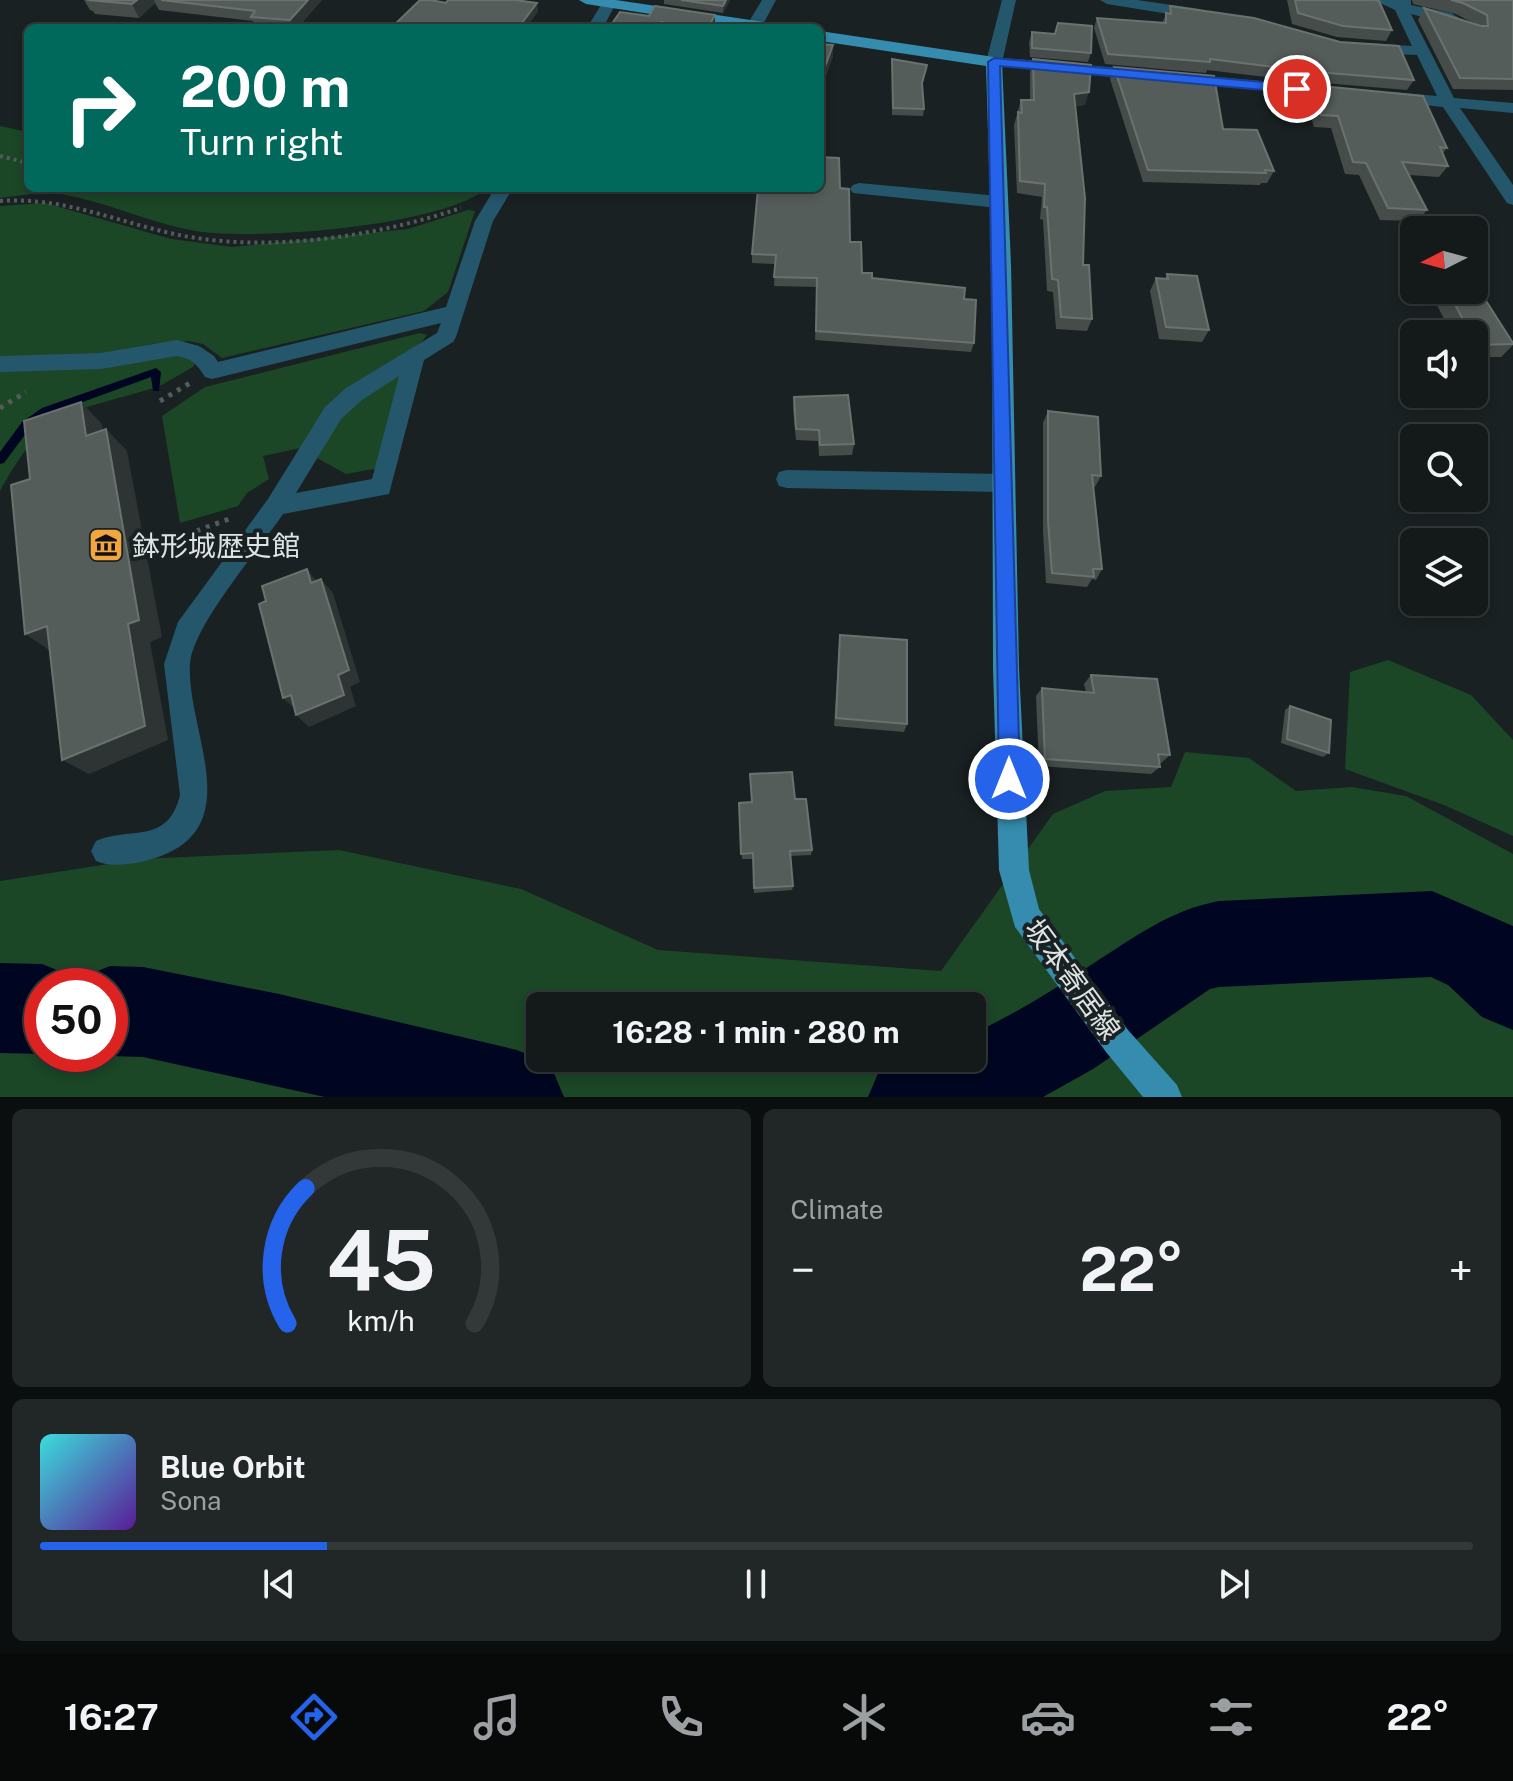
<!DOCTYPE html>
<meta charset="utf-8">
<style>
:root{--surface:#14191a;--page:#212627;--text:#f1f3f6;--muted:#9da0a2;--line:#333839;--accent:#2563eb}
body{margin:0;font-family:"Public Sans","Noto Sans JP",sans-serif;background:var(--page);color:var(--text);height:100vh;display:flex;flex-direction:column;font-size:30px;white-space:nowrap}
*{box-sizing:border-box;margin:0}
p{font-size:26px;color:var(--muted)}
.icon{flex:none;width:44px;height:44px;fill:none;stroke:currentColor;stroke-width:2;stroke-linecap:round;stroke-linejoin:round}
.map{position:relative;height:1097px;overflow:hidden}
.side{display:flex;flex-direction:column;gap:12px;padding:12px;background:#0b0e0e;flex:1}
.side>*{flex:none}
.hud{position:absolute;left:24px;top:24px;width:800px;height:168px;border-radius:12px;box-shadow:0 4px 12px #0003,0 0 0 2px var(--line);background:#00695c;color:#fff;overflow:hidden}
.needle{width:52px;rotate:264deg}
.tools{position:absolute;left:1400px;top:216px;display:grid;gap:16px}
.tools a{display:grid;place-items:center;width:88px;height:88px;border-radius:12px;background:var(--surface);box-shadow:0 4px 12px #0003,0 0 0 2px var(--line);font-size:40px}
.speed{position:absolute;left:24px;top:968px;display:flex;gap:16px;font-size:40px;font-weight:700;text-align:center}
.speed>*{display:grid;place-content:center;width:104px;height:104px;border-radius:50%;background:var(--surface);box-shadow:0 4px 12px #0003,0 0 0 2px var(--line);line-height:1}
.speed .limit{border:12px solid #d22;background:#fff;color:#111}
.pin{position:absolute;display:grid;place-items:center;width:68px;height:68px;color:#fff;margin:-34px;border:4px solid #fff;border-radius:50%;box-shadow:0 2px 8px #0007}
.me{position:absolute;width:88px;margin:-44px;rotate:0deg;stroke-linejoin:round;filter:drop-shadow(0 0 6px #0008)}
.turn{display:flex;align-items:center;gap:28px;height:168px;padding:0 24px;font-size:36px}
.turn .icon{width:104px;height:104px;stroke-width:2.5}
.turn b{display:block;font-size:56px;line-height:68px}
.big{font-size:60px;font-weight:700;line-height:1.1}
.side .card{flex:1;display:flex;flex-direction:column;justify-content:center;gap:12px;min-width:0;padding:0 28px;border-radius:12px;background:var(--page)}
.side .dial{align-items:center;gap:0}
.dial svg{height:208px;overflow:visible;fill:none;stroke:var(--line);stroke-width:7;stroke-linecap:round;text-anchor:middle}
.dial text{fill:var(--text);stroke:none}
.song{display:flex;align-items:center;gap:24px}
.cover{width:96px;height:96px;border-radius:12px;background:linear-gradient(135deg,hsl(180 70% 55%),hsl(270 70% 35%))}
.played{height:8px;border-radius:4px;background:linear-gradient(90deg,var(--accent) 20%,var(--line) 20%)}
.keys{display:flex;justify-content:space-around;direction:ltr}
.heat{display:flex;justify-content:space-between;align-items:center;font-size:44px;direction:ltr}
.side .tiles{flex:1;display:grid;gap:12px;grid-template-columns:1fr 1fr}
.card:last-child{grid-column:span 2}
.trip{position:absolute;left:526px;top:992px;width:460px;height:80px;border-radius:12px;background:var(--surface);box-shadow:0 4px 12px #0003,0 0 0 2px var(--line);font-weight:700;line-height:80px;text-align:center}
.dock{display:flex;height:128px;justify-content:space-around;align-items:center;background:#080a0a;color:var(--muted)}
.dock .icon{width:56px;height:56px}
.dock .on{color:var(--accent)}
.dock b{font-size:36px;color:var(--text)}
.map>svg:first-child{display:block}
.green{fill:#1b4726;fill-rule:evenodd}
.lines{fill:none;stroke-linecap:round;stroke-linejoin:round}
.stream{fill:#000621;fill-rule:evenodd}
.river{fill:#000621;fill-rule:evenodd}
.path-far1{stroke:#555b5c;stroke-width:4;stroke-dasharray:3 4;stroke-linecap:butt}
.path{stroke:#555b5c;stroke-width:5;stroke-dasharray:4 6;stroke-linecap:butt}
.minor{fill:#25576c;fill-rule:evenodd}
.major{fill:#358cae;fill-rule:evenodd}
.wall{fill:#454c4a}
.shaded-wall{fill:#2d3433}
.building{fill:#555d5a;stroke:#6a7270;stroke-width:2}
.route{fill:#2563eb;stroke:#184099;stroke-width:2}
.labels{text-anchor:middle;dominant-baseline:central;stroke-width:8;stroke-linejoin:round;paint-order:stroke}
.poi-label{font-size:28px;fill:#dee3e3;stroke:#1a2122;text-anchor:start}
.street-label{font-size:28px;fill:#dee3e3;stroke:#1a2122}
</style>
<div class="map">
<svg width="1513" height="1097" viewBox="0 0 1513 1097">
<rect width="100%" height="100%" fill="#1a2122"/>
<g class="green">
<path d="M0,126L28,132V188H487C444,226 254,241 196,231C150,223 107,202 61,194C42,191 19,196 0,198Z"/>
<polygon points="45,203 171,239 232,247 408,229 468,210 475,211 448,292 424,311 222,358 203,344 189,341 152,344 104,355 0,359 0,206"/>
<polygon points="420,333 427,335 420,344 301,448 263,456 269,479 247,493 238,506 180,523 162,416 205,387"/>
<path d="M182,354L195,363L193,367L158,387L65,413C36,430 16,462 0,491V371Z"/>
<polygon points="401,371 379,468 346,474 317,458 338,421 352,406"/>
<polygon points="1388,660 1471,695 1513,740 1513,836 1444,805 1345,769 1350,672"/>
<path d="M1185,752L1249,758L1296,791L1352,787L1406,796L1513,854V1097H0V881L140,859L339,850L521,889L658,950L941,971L1053,814L1105,791L1171,787ZM42,986H110V1054H42ZM540,1006H972V1058H540Z"/>
</g>
<g class="lines">
<polygon class="stream" points="156,368 161,372 159,391 153,391 151,377 50,414 30,428 4,463 0,464 0,452 22,422 42,408"/>
<g class="river">
<path d="M1432,891L1513,926V1030L1482,1017L1448,985L1431,977L1219,987L1210,989L1093,1069L1043,1097H868L882,1064L896,1058H972V1034C1015,1014 1055,989 1094,963C1135,937 1170,910 1219,901Z"/>
<polygon points="0,963 42,964 74,977 76,984 78,979 110,966 143,967 279,994 517,1050 550,1064 564,1097 325,1097 143,1057 110,1056 105,1054 110,1054 110,986 42,986 42,1054 0,1053"/>
</g>
<g class="path-far1">
<polyline points="0,156 28,163"/>
<path d="M0,201C70,196 129,228 196,238C282,251 380,235 461,208"/>
</g>
<g class="path">
<polyline points="160,401 190,383"/>
<polyline points="0,408 26,392"/>
<polyline points="159,545 229,519"/>
</g>
<g class="minor">
<polygon points="604,0 614,0 616,3 603,28 587,28"/>
<polygon points="762,0 776,0 761,28 749,28 747,25"/>
<polygon points="1002,0 1016,0 1003,58 1144,70 1152,75 1144,80 988,65 986,62"/>
<polygon points="1100,0 1137,0 1200,9 1208,14 1200,19 1107,4"/>
<polygon points="1374,0 1411,0 1411,5 1451,13 1462,20 1454,25 1411,14 1454,98 1513,103 1513,113 1460,108 1513,185 1513,205 1507,203 1443,107 1392,102 1384,97 1392,92 1437,96 1417,55 1368,53 1360,48 1368,43 1412,46 1395,10"/>
<polygon points="1185,74 1339,88 1347,93 1339,98 1179,82 1179,76"/>
<polygon points="859,183 999,196 1008,202 999,208 853,193 850,189 853,185"/>
<path d="M495,188H513L493,221L456,337L453,342L424,360L389,494L283,514C260,548 192,627 190,664C186,729 247,823 161,856C142,863 114,869 96,861L91,851L96,841C132,826 168,845 180,795L164,664L178,622L268,499L325,407L346,388L437,333L441,323L212,379L205,377C198,365 191,358 177,356L101,369L0,372V356L101,353L177,340L199,346L214,356L218,362L446,307L475,221ZM399,376L372,479L296,493L341,419L362,400Z"/>
<polygon points="787,470 1001,474 1009,476 1012,483 1009,490 1001,492 787,488 779,486 776,479 779,472"/>
</g>
<g class="major">
<polygon points="579,0 616,0 771,23 779,28 741,28 586,4"/>
<polygon points="820,31 994,57 1002,62 1011,264 1019,668 1029,870 1039,909 1128,1030 1177,1085 1182,1097 1143,1097 1106,1052 1015,927 999,870 993,668 992,264 986,66 820,41"/>
</g>
</g>
<g class="wall">
<polygon points="84,0 322,0 297,28 256,28 253,21 159,10 155,3 139,18 95,14 93,11 90,10"/>
<polygon points="664,0 730,0 723,13 664,4"/>
<polygon points="1287,0 1374,0 1392,30 1386,41 1337,37 1292,24"/>
<polygon points="1412,0 1513,0 1513,90 1453,89 1418,20 1424,8 1477,25 1456,14 1413,4"/>
<polygon points="1170,6 1414,80 1407,90 1300,81 1207,70 1206,73 1105,64 1094,28 1097,18 1162,23"/>
<polygon points="715,15 715,28 609,28 649,16"/>
<polygon points="1058,23 1091,53 1088,62 1030,57 1029,42 1032,32 1055,34"/>
<polygon points="820,44 833,56 822,86 820,86"/>
<polygon points="892,59 926,71 922,85 924,109 923,116 892,115"/>
<polygon points="1033,59 1085,105 1075,106 1083,265 1092,319 1087,331 1056,329 1053,292 1047,291 1043,220 1040,219 1042,197 1017,193 1014,125 1021,100 1030,100 1030,72"/>
<polygon points="1114,67 1223,129 1274,171 1267,183 1261,183 1260,185 1143,182 1110,79"/>
<polygon points="1311,85 1447,148 1442,154 1448,166 1439,177 1409,175 1427,210 1418,221 1380,220 1359,175 1345,174 1331,128 1314,127 1305,97"/>
<polygon points="840,188 850,242 862,273 872,278 964,299 974,343 971,352 815,340 817,287 774,286 775,264 752,263 752,254"/>
<polygon points="1410,222 1437,223 1414,230 1414,262 1400,235"/>
<polygon points="1474,247 1478,253 1475,257 1488,281 1479,291 1513,343 1513,345 1501,357 1474,357 1474,334 1452,334 1429,290 1474,290"/>
<polygon points="1167,274 1209,330 1202,342 1159,339 1150,291 1156,278 1165,279"/>
<polygon points="794,397 854,444 852,455 819,456 818,441 796,440 793,408"/>
<polygon points="1048,411 1101,476 1095,487 1093,487 1102,569 1096,580 1092,579 1087,587 1046,583 1043,532 1043,423"/>
<polygon points="840,635 907,724 904,732 834,726 839,644"/>
<polygon points="1091,675 1170,755 1161,763 1159,763 1160,767 1151,774 1039,766 1036,696 1042,688 1086,692 1084,684"/>
<polygon points="1290,706 1329,753 1323,757 1281,743 1285,710"/>
<polygon points="795,799 812,850 811,855 790,856 793,886 792,890 754,893 753,859 742,859 739,803"/>
</g>
<g class="shaded-wall">
<polygon points="137,0 154,0 155,3 139,18 132,4"/>
<polygon points="308,0 322,0 297,28 294,28 290,20"/>
<polygon points="726,0 730,0 723,13 723,6"/>
<polygon points="537,3 538,12 526,28 518,28"/>
<polygon points="715,15 715,28 708,28"/>
<polygon points="833,45 833,56 822,86 822,75"/>
<polygon points="1089,92 1085,105 1070,107 1074,94"/>
<polygon points="81,402 102,424 108,457 86,436"/>
<polygon points="106,429 127,451 162,637 150,642 168,740 89,774 62,760 128,624"/>
<polygon points="307,569 318,583 311,583"/>
<polygon points="321,579 333,593 360,682 350,687 356,706 309,727 296,715 338,675"/>
<polygon points="47,626 52,652 25,634"/>
<polygon points="291,695 296,710 283,698"/>
</g>
<g class="building">
<polygon points="87,0 137,0 132,4"/>
<polygon points="161,0 308,0 290,20 251,17 255,11"/>
<polygon points="420,0 431,0 446,3 448,0 515,0 537,3 518,28 391,28"/>
<polygon points="681,0 726,0 723,6"/>
<polygon points="1295,0 1374,0 1379,1 1392,30 1343,26 1298,13"/>
<polygon points="1451,0 1513,0 1513,79 1460,78 1424,8 1481,26 1488,26 1487,15 1463,3"/>
<polygon points="655,6 715,15 708,28 691,28 661,22 659,28 609,28 620,12 649,16"/>
<polygon points="1170,6 1254,18 1340,42 1399,46 1414,80 1305,71 1210,59 1210,62 1108,54 1097,18 1166,23 1166,13 1171,14"/>
<polygon points="1058,23 1092,26 1091,53 1032,48 1032,32 1055,34"/>
<polygon points="820,44 833,45 822,75 820,75"/>
<polygon points="892,59 927,65 922,83 924,109 893,108"/>
<polygon points="1033,59 1091,65 1089,92 1074,94 1085,198 1083,265 1089,265 1092,319 1061,317 1058,280 1052,279 1047,207 1044,207 1045,184 1020,181 1018,112 1022,113 1021,100 1034,100"/>
<polygon points="1114,67 1214,76 1223,129 1257,130 1274,171 1265,170 1266,173 1148,170"/>
<polygon points="1311,85 1423,96 1447,148 1440,147 1448,166 1402,162 1427,210 1388,208 1366,163 1353,162 1338,116 1321,115"/>
<polygon points="820,157 839,158 840,188 849,189 850,242 861,242 862,273 872,273 872,278 965,288 964,299 976,300 974,343 816,331 817,278 774,277 776,255 752,254 758,188 820,188"/>
<polygon points="1432,215 1437,223 1460,224 1464,230 1414,230 1410,222 1419,223"/>
<polygon points="1474,256 1488,281 1474,280"/>
<polygon points="1167,274 1197,276 1209,330 1166,327 1156,278 1168,279"/>
<polygon points="1474,282 1513,343 1513,344 1477,345 1474,340 1474,334 1471,334 1447,290 1474,290"/>
<polygon points="848,395 854,444 820,445 819,430 796,429 794,397"/>
<polygon points="81,402 86,436 106,429 139,620 128,624 145,726 62,760 47,626 25,634 11,485 30,479 24,421"/>
<polygon points="1048,411 1098,417 1101,476 1092,475 1102,569 1093,569 1094,577 1052,573 1048,521"/>
<polygon points="307,569 311,583 321,579 349,670 338,675 344,695 296,715 291,695 283,698 259,604 266,601 262,586"/>
<polygon points="840,635 907,640 907,724 836,718"/>
<polygon points="1091,675 1157,679 1170,755 1158,754 1160,767 1045,759 1042,688 1094,693"/>
<polygon points="1290,706 1331,720 1329,753 1287,739"/>
<polygon points="792,772 795,799 806,799 812,850 790,851 793,886 754,888 753,853 741,854 739,803 752,802 750,774"/>
</g>
<polygon class="route" points="994,58 1297,85 1303,89 1297,93 1000,66 1020,779 1017,786 1009,789 1002,786 999,779 988,62"/>
<defs>
<g id="museum-square" transform="scale(1.8)"><rect x="-9" y="-9" width="18" height="18" rx="4" fill="#f1a63f" stroke="#1a2122"/><path d="M0-6L6-3V-2H-6V-3ZM-5-1h2V3h-2ZM-1-1h2V3h-2ZM3-1h2V3H3ZM-6 4H6V6H-6Z" fill="#111"/></g>
</defs>
<g fill-rule="evenodd">
<use href="#museum-square" x="106" y="545"/>
</g>
<g class="labels">
<g class="poi-label">
<text x="132" y="545">鉢形城歴史館</text>
</g>
<g class="street-label">
<text transform="translate(1073 979) rotate(54)">坂本寄居線</text>
</g>
</g>
</svg>
<div class="tools">
<a><svg class="needle" viewBox="-14 -14 28 28"><path d="M0-13l5 13h-10z" fill="#e53935"/><path d="M0 13l5-13h-10z" fill="#9da0a2"/></svg></a>
<a><svg class="icon" aria-label="sound" viewBox="0 0 24 24"><path d="M4 9h4l5-4v14l-5-4H4zM17 9q2 3 0 6"/></svg></a>
<a><svg class="icon" aria-label="search" viewBox="0 0 24 24"><circle cx="10" cy="10" r="6"/><path d="M15 15l6 6"/></svg></a>
<a><svg class="icon" aria-label="layers" viewBox="0 0 24 24"><path d="M12 4l9 5-9 5-9-5zM3 14l9 5 9-5"/></svg></a>
</div>
<div class="speed"><div class="limit">50</div></div>
<div class="pin" style="left:1297px;top:89px;background:#d93025"><svg class="icon" aria-label="arrive" viewBox="0 0 24 24"><path d="M6 21V4h12l-3 4 3 4H6"/></svg></div>
<svg class="me" style="left:1009px;top:779px" viewBox="-20 -20 40 40"><circle r="17" fill="#2563eb" stroke="#fff" stroke-width="3"/><path d="M0-11L8 9 0 5-8 9z" fill="#fff"/></svg>
<div class="trip">16:28 · 1 min · 280 m</div>
<div class="hud">
<div class="turn"><svg class="icon" aria-label="right" viewBox="0 0 24 24"><path d="M7 20v-9h11M14 6l5 5-5 5"/></svg><div><b>200 m</b>Turn right</div></div>
</div>
</div>
<section class="side">
<div class="tiles">
<div class="card dial"><svg viewBox="0 0 100 80">
<path d="M14 69A42 42 0 1 1 86 69"/>
<path d="M14 69A42 42 0 0 1 21 17" stroke="#2563eb"/>
<text x="50" y="56" font-size="32" font-weight="700">45</text>
<text x="50" y="72" font-size="11">km/h</text>
</svg></div>
<div class="card"><p>Climate</p>
<div class="heat"><a>−</a><b class="big">22°</b><a>+</a></div>
</div>
<div class="card">
<div class="song"><i class="cover"></i><div><b>Blue Orbit</b><p>Sona</p></div></div>
<div class="played"></div>
<div class="keys"><svg class="icon" aria-label="previous" viewBox="0 0 24 24"><path d="M18 5L8 12l10 7zM5 5v14"/></svg><svg class="icon" aria-label="pause" viewBox="0 0 24 24"><path d="M8 5v14M16 5v14"/></svg><svg class="icon" aria-label="next" viewBox="0 0 24 24"><path d="M6 5l10 7-10 7zM19 5v14"/></svg></div>
</div>
</div>
</section>
<nav class="dock">
<b>16:27</b>
<svg class="icon on" aria-label="directions" viewBox="0 0 24 24"><path d="M12 3l9 9-9 9-9-9zM9 14v-3h6M13 9l2 2-2 2"/></svg>
<svg class="icon" aria-label="music" viewBox="0 0 24 24"><path d="M9 18V5l10-2v13"/><circle cx="6" cy="18" r="3"/><circle cx="16" cy="16" r="3"/></svg>
<svg class="icon" aria-label="phone" viewBox="0 0 24 24"><path d="M5 4h4l2 5-3 2q2 4 5 5l2-3 5 2v4C11 20 4 13 5 4z"/></svg>
<svg class="icon" aria-label="climate" viewBox="0 0 24 24"><path d="M12 3v18M4 7l16 10M4 17L20 7"/></svg>
<svg class="icon" aria-label="car" viewBox="0 0 24 24"><path d="M5 17H2v-5l4-1 3-4h7l3 4 3 1v5h-3M9 17h6M6 11h13"/><circle cx="7" cy="17" r="2"/><circle cx="17" cy="17" r="2"/></svg>
<svg class="icon" aria-label="filters" viewBox="0 0 24 24"><path d="M4 7h16M4 17h16"/><circle cx="9" cy="7" r="2"/><circle cx="15" cy="17" r="2"/></svg>
<b>22°</b>
</nav>
